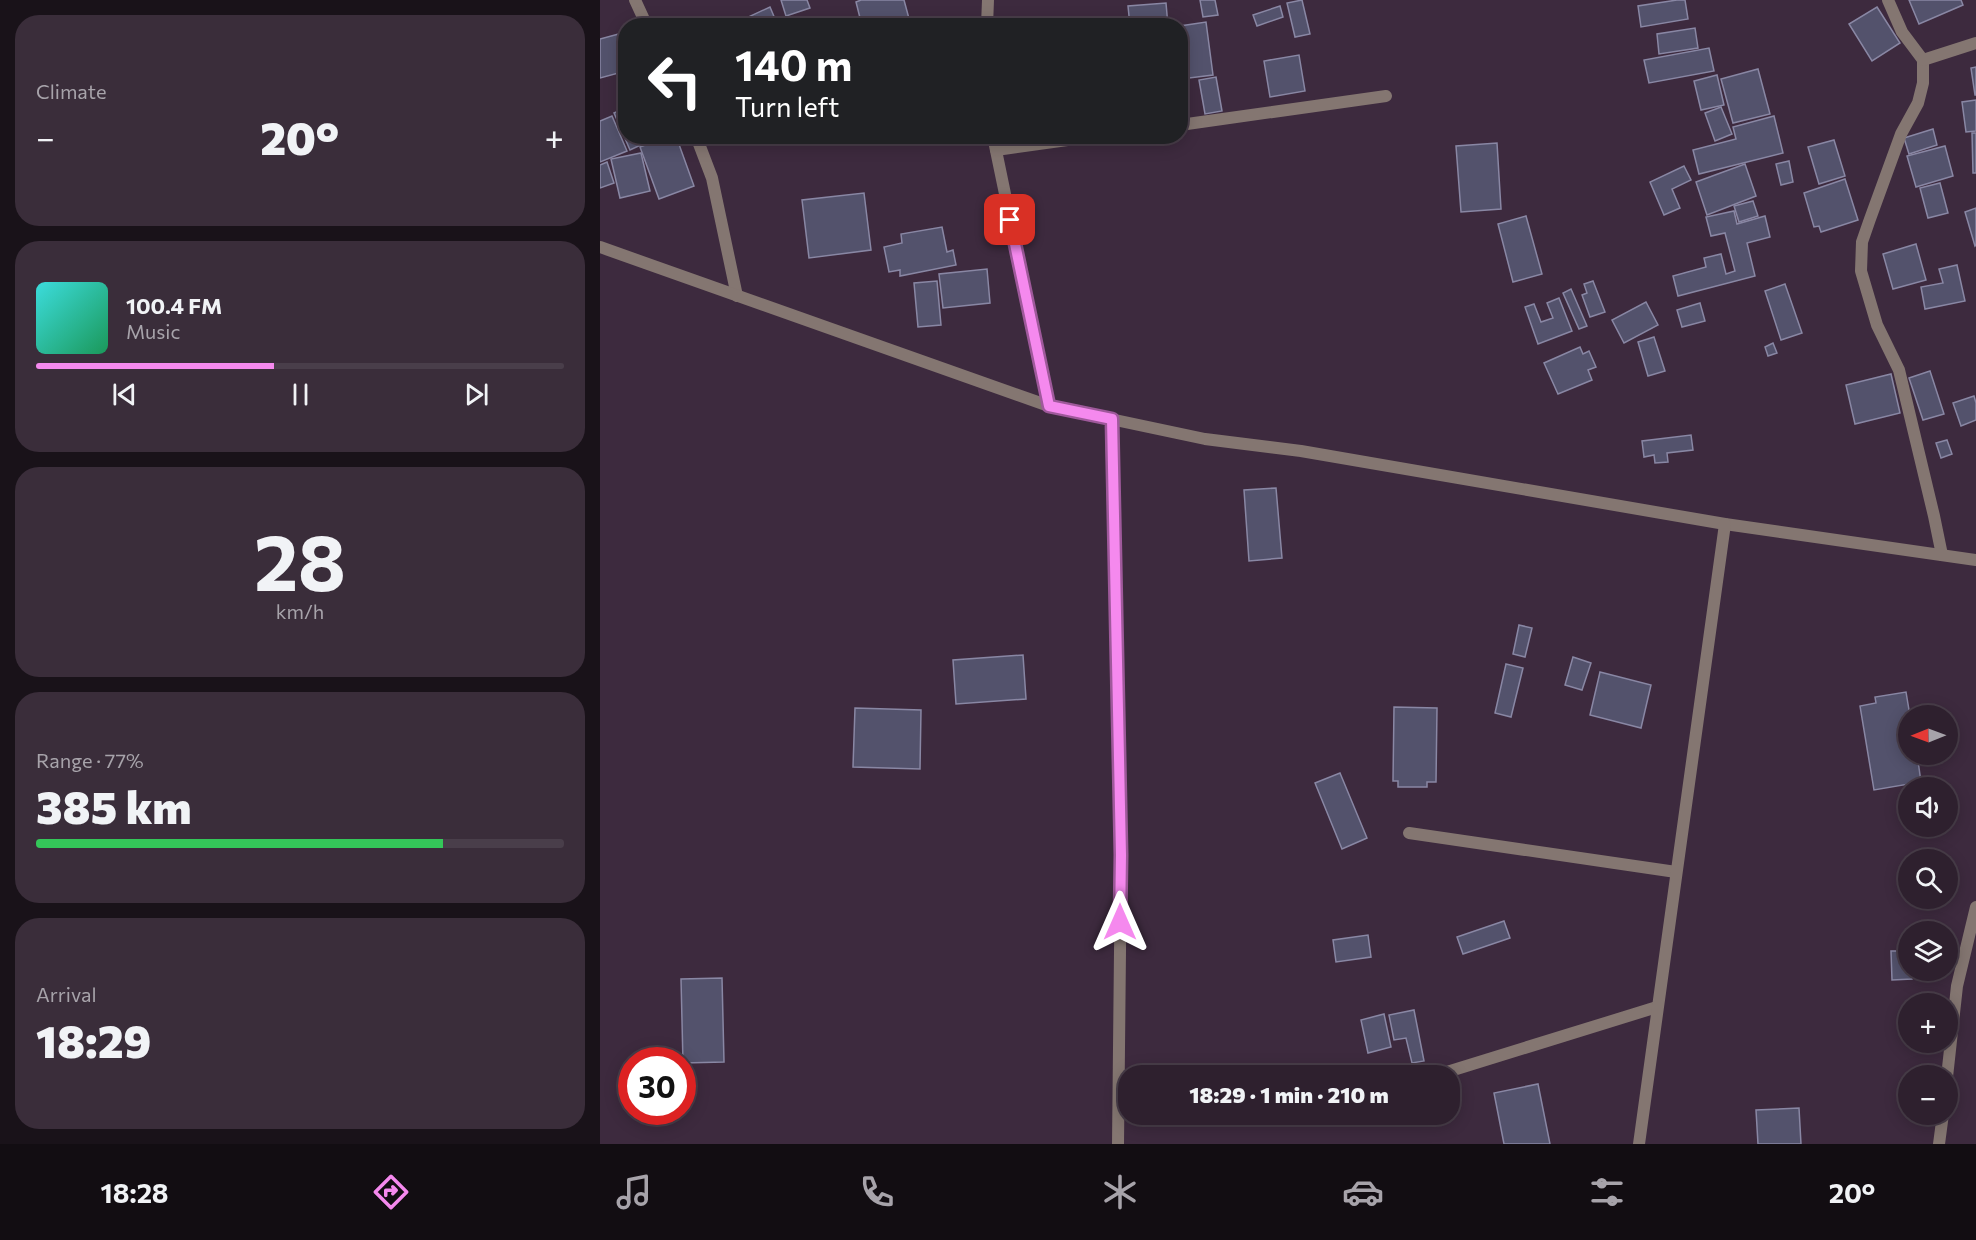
<!DOCTYPE html>
<meta charset="utf-8">
<style>
:root{--surface:#2e202e;--page:#3a2d3a;--text:#f1f3f6;--muted:#a7a3aa;--line:#493e4a;--accent:#f589ee}
body{margin:0;font-family:Commissioner,sans-serif;background:var(--page);color:var(--text);height:100vh;display:flex;flex-direction:column;font-size:22px;white-space:nowrap}
*{box-sizing:border-box;margin:0}
p{font-size:20px;color:var(--muted)}
.icon{flex:none;width:33px;height:33px;fill:none;stroke:currentColor;stroke-width:2;stroke-linecap:round;stroke-linejoin:round}
.map{position:relative;flex:1;overflow:hidden}
.panel{display:flex;flex-direction:column;gap:15px;padding:15px;background:#191219;width:600px}
.panel>*{flex:none}
.guide{position:absolute;left:18px;top:18px;width:570px;height:126px;border-radius:24px;box-shadow:0 3px 15px #0003,0 0 0 2px var(--line);background:#202124;color:#fff;overflow:hidden}
.needle{width:39px;rotate:269deg}
.tools{position:absolute;left:1298px;top:705px;display:grid;gap:12px}
.tools a{display:grid;place-items:center;width:60px;height:60px;border-radius:50%;background:var(--surface);box-shadow:0 3px 15px #0003,0 0 0 2px var(--line);font-size:30px}
.speed{position:absolute;left:18px;top:1047px;display:flex;gap:12px;font-size:30px;font-weight:700;text-align:center}
.speed>*{display:grid;place-content:center;width:78px;height:78px;border-radius:50%;background:var(--surface);box-shadow:0 3px 15px #0003,0 0 0 2px var(--line);line-height:1}
.speed .limit{border:9px solid #d22;background:#fff;color:#111}
.pin{position:absolute;display:grid;place-items:center;width:51px;height:51px;color:#fff;margin:-26px;border-radius:12px;box-shadow:0 3px 9px #0006}
.me{position:absolute;width:66px;margin:-33px;rotate:0deg;stroke-linejoin:round;filter:drop-shadow(0 0 4px #0008)}
.turn{display:flex;align-items:center;gap:21px;height:126px;padding:0 18px;font-size:27px}
.turn .icon{width:78px;height:78px;stroke-width:2.5}
.turn b{display:block;font-size:42px;line-height:51px}
.big{font-size:45px;font-weight:800;line-height:1.1}
.panel .card{flex:1;display:flex;flex-direction:column;justify-content:center;gap:9px;min-width:0;padding:0 21px;border-radius:24px;background:var(--page)}
.panel .dial{align-items:center;gap:0}
.dial b{font-size:78px;line-height:1}
.song{display:flex;align-items:center;gap:18px}
.cover{width:72px;height:72px;border-radius:9px;background:linear-gradient(135deg,hsl(180 70% 55%),hsl(150 70% 35%))}
.played{height:6px;border-radius:3px;background:linear-gradient(90deg,var(--accent) 45%,var(--line) 45%)}
.keys{display:flex;justify-content:space-around;direction:ltr}
.heat{display:flex;justify-content:space-between;align-items:center;font-size:33px;direction:ltr}
.charge{height:9px;border-radius:4px;background:linear-gradient(90deg,#34c759 77%,var(--line) 0)}
.trip{position:absolute;left:518px;top:1065px;width:342px;height:60px;border-radius:24px;background:var(--surface);box-shadow:0 3px 15px #0003,0 0 0 2px var(--line);font-weight:800;line-height:60px;text-align:center}
.dock{display:flex;height:96px;justify-content:space-around;align-items:center;background:#120d12;color:var(--muted)}
.dock .icon{width:42px;height:42px}
.dock .selected{color:var(--accent)}
.dock b{font-size:27px;color:var(--text)}
main{display:flex;flex:1;min-height:0}
.map>svg:first-child{display:block}
.building{fill:#53526c;stroke:#8987a4;stroke-width:1.5}
.lines{fill:none;stroke-linecap:round;stroke-linejoin:round}
.minor{stroke:#847671;stroke-width:12}
.route-casing{stroke:#9f599b;stroke-width:15}
.route{stroke:#f589ee;stroke-width:10}
</style>
<main>
<section class="panel">
<div class="card"><p>Climate</p>
<div class="heat"><a>−</a><b class="big">20°</b><a>+</a></div>
</div>
<div class="card">
<div class="song"><i class="cover"></i><div><b>100.4 FM</b><p>Music</p></div></div>
<div class="played"></div>
<div class="keys"><svg class="icon" aria-label="previous" viewBox="0 0 24 24"><path d="M18 5L8 12l10 7zM5 5v14"/></svg><svg class="icon" aria-label="pause" viewBox="0 0 24 24"><path d="M8 5v14M16 5v14"/></svg><svg class="icon" aria-label="next" viewBox="0 0 24 24"><path d="M6 5l10 7-10 7zM19 5v14"/></svg></div>
</div>
<div class="card dial"><b>28</b><p>km/h</p></div>
<div class="card"><p>Range · 77%</p><b class="big">385 km</b><div class="charge"></div></div>
<div class="card"><p>Arrival</p><b class="big">18:29</b></div>
</section>
<div class="map">
<svg width="1376" height="1144" viewBox="0 0 1376 1144">
<rect width="100%" height="100%" fill="#3d2a3e"/>
<g class="building">
<polygon points="181,0 207,0 210,8 186,16"/>
<polygon points="261,0 304,0 311,26 262,26 256,2"/>
<polygon points="600,0 615,0 618,15 603,17"/>
<polygon points="702,0 710,34 695,37 687,3"/>
<polygon points="1077,0 1085,0 1088,19 1041,27 1038,6"/>
<polygon points="1309,0 1361,0 1363,5 1319,24"/>
<polygon points="566,3 568,26 530,26 528,6"/>
<polygon points="680,6 683,17 657,26 653,15"/>
<polygon points="170,7 178,26 129,26"/>
<polygon points="1277,7 1300,43 1272,61 1249,24"/>
<polygon points="606,22 613,75 581,79 580,26"/>
<polygon points="1095,28 1098,48 1059,54 1057,34"/>
<polygon points="26,32 26,71 0,78 0,39"/>
<polygon points="1109,48 1114,71 1049,83 1044,60"/>
<polygon points="699,55 705,91 670,97 664,61"/>
<polygon points="1376,67 1376,95 1375,95 1371,68"/>
<polygon points="1158,69 1170,114 1133,123 1121,79"/>
<polygon points="580,72 586,111 580,112"/>
<polygon points="1117,75 1124,105 1101,110 1094,81"/>
<polygon points="616,77 622,111 605,114 599,80"/>
<polygon points="1376,100 1376,131 1366,132 1362,102"/>
<polygon points="1121,107 1132,134 1115,141 1105,113"/>
<polygon points="26,108 26,136 60,136 30,150 14,113"/>
<polygon points="12,116 27,151 0,162 0,121"/>
<polygon points="1174,116 1183,153 1099,174 1093,150 1136,139 1133,127"/>
<polygon points="1333,129 1337,145 1309,154 1304,138"/>
<polygon points="1372,133 1376,133 1376,173 1373,173"/>
<polygon points="69,136 76,136 94,186 59,199 40,147"/>
<polygon points="1234,140 1245,176 1219,184 1208,147"/>
<polygon points="897,143 901,209 861,212 856,146"/>
<polygon points="1345,146 1353,176 1316,187 1307,156"/>
<polygon points="41,153 50,191 20,198 11,159"/>
<polygon points="1189,161 1193,182 1181,185 1176,164"/>
<polygon points="7,162 14,183 0,188 0,165"/>
<polygon points="1145,164 1156,196 1107,215 1096,182"/>
<polygon points="1084,166 1091,180 1072,189 1080,208 1064,215 1050,182"/>
<polygon points="1245,179 1258,220 1221,232 1219,226 1214,227 1204,193"/>
<polygon points="1340,183 1348,213 1328,218 1320,188"/>
<polygon points="264,193 271,250 209,258 202,200"/>
<polygon points="1153,201 1158,216 1139,222 1134,206"/>
<polygon points="1376,208 1376,245 1375,246 1365,212"/>
<polygon points="1134,211 1137,224 1165,216 1170,237 1147,243 1155,276 1078,296 1073,276 1106,267 1104,258 1121,254 1126,274 1135,271 1125,233 1111,236 1106,217"/>
<polygon points="926,216 942,274 913,282 898,224"/>
<polygon points="342,227 347,252 353,250 356,265 300,276 300,270 289,272 284,247 302,243 301,234"/>
<polygon points="1316,244 1326,280 1293,289 1283,254"/>
<polygon points="1357,265 1365,301 1325,309 1321,287 1343,283 1339,269"/>
<polygon points="387,269 390,303 343,308 339,274"/>
<polygon points="337,281 341,325 318,327 314,283"/>
<polygon points="993,281 1005,312 990,317 982,295 987,293 984,284"/>
<polygon points="1185,284 1202,333 1181,340 1165,291"/>
<polygon points="971,289 987,326 979,329 963,293"/>
<polygon points="959,298 972,331 938,344 925,307 934,304 941,322 953,318 947,303"/>
<polygon points="1046,302 1058,325 1024,343 1012,320"/>
<polygon points="1100,303 1105,321 1082,327 1077,310"/>
<polygon points="1054,337 1065,371 1048,376 1038,342"/>
<polygon points="1173,343 1177,353 1168,356 1165,347"/>
<polygon points="980,347 983,354 989,351 996,367 988,370 992,380 958,394 944,363"/>
<polygon points="1330,371 1344,414 1323,420 1309,378"/>
<polygon points="1291,374 1300,413 1255,424 1246,385"/>
<polygon points="1374,396 1376,403 1376,420 1361,426 1353,403"/>
<polygon points="1091,435 1093,450 1067,453 1068,462 1055,463 1054,455 1044,457 1042,441"/>
<polygon points="1347,440 1352,454 1341,458 1336,443"/>
<polygon points="676,488 682,558 649,561 644,490"/>
<polygon points="919,625 932,628 925,657 913,654"/>
<polygon points="423,655 426,699 356,704 353,660"/>
<polygon points="973,657 991,663 982,690 965,685"/>
<polygon points="906,664 923,668 911,717 895,713"/>
<polygon points="1000,672 1051,685 1041,728 990,715"/>
<polygon points="1306,692 1310,716 1308,716 1308,754 1317,754 1321,782 1274,790 1260,706 1276,703 1275,697"/>
<polygon points="794,707 837,708 836,782 827,782 827,787 798,787 798,781 793,781"/>
<polygon points="255,708 321,710 320,769 253,767"/>
<polygon points="740,773 767,838 742,849 715,783"/>
<polygon points="904,921 910,938 863,954 857,937"/>
<polygon points="768,935 771,957 736,962 733,940"/>
<polygon points="1291,951 1308,951 1308,970 1312,970 1312,979 1292,980"/>
<polygon points="122,978 124,1062 83,1063 81,979"/>
<polygon points="814,1010 824,1061 812,1063 806,1038 794,1040 789,1015"/>
<polygon points="784,1014 791,1047 768,1053 761,1020"/>
<polygon points="938,1084 950,1144 904,1144 894,1093"/>
<polygon points="1199,1108 1201,1144 1158,1144 1156,1110"/>
</g>
<g class="lines">
<g class="minor">
<polyline points="35,0 47,26"/>
<polyline points="1288,0 1302,32 1323,60 1323,83 1318,103 1301,134 1270,219 1262,242 1261,271 1277,325 1299,370 1334,516 1342,555"/>
<polyline points="387,26 388,0"/>
<polyline points="1323,60 1376,43"/>
<polyline points="580,125 786,96"/>
<polyline points="96,136 112,178 137,296"/>
<polyline points="393,136 449,406"/>
<polyline points="396,150 496,136"/>
<polyline points="0,247 449,406 605,439 701,451 1125,524 1376,560"/>
<polyline points="511,419 521,855 518,1144"/>
<polyline points="809,833 1076,872"/>
<polyline points="834,1076 1057,1007"/>
<polyline points="1347,1077 1357,986 1376,907"/>
<polyline points="1039,1144 1125,524"/>
<polyline points="1339,1144 1343,1114"/>
</g>
</g>
<g class="lines">
<g class="route-casing">
<polyline id="route" points="410,220 449,406 512,419 521,855 520,922"/>
</g>
<use href="#route" class="route"/>
</g>
</svg>
<div class="tools">
<a><svg class="needle" viewBox="-14 -14 28 28"><path d="M0-13l5 13h-10z" fill="#e53935"/><path d="M0 13l5-13h-10z" fill="#a7a3aa"/></svg></a>
<a><svg class="icon" aria-label="sound" viewBox="0 0 24 24"><path d="M4 9h4l5-4v14l-5-4H4zM17 9q2 3 0 6"/></svg></a>
<a><svg class="icon" aria-label="search" viewBox="0 0 24 24"><circle cx="10" cy="10" r="6"/><path d="M15 15l6 6"/></svg></a>
<a><svg class="icon" aria-label="layers" viewBox="0 0 24 24"><path d="M12 4l9 5-9 5-9-5zM3 14l9 5 9-5"/></svg></a>
<a>+</a>
<a>−</a>
</div>
<div class="speed"><div class="limit">30</div></div>
<div class="pin" style="left:410px;top:220px;background:#d93025"><svg class="icon" aria-label="arrive" viewBox="0 0 24 24"><path d="M6 21V4h12l-3 4 3 4H6"/></svg></div>
<svg class="me" style="left:520px;top:922px" viewBox="-20 -20 40 40"><path d="M0-17L14 15 0 8-14 15z" fill="#f589ee" stroke="#fff" stroke-width="4"/></svg>
<div class="trip">18:29 · 1 min · 210 m</div>
<div class="guide">
<div class="turn"><svg class="icon" aria-label="left" viewBox="0 0 24 24"><path d="M17 20v-9H6M10 6l-5 5 5 5"/></svg><div><b>140 m</b>Turn left</div></div>
</div>
</div>
</main>
<nav class="dock">
<b>18:28</b>
<svg class="icon selected" aria-label="directions" viewBox="0 0 24 24"><path d="M12 3l9 9-9 9-9-9zM9 14v-3h6M13 9l2 2-2 2"/></svg>
<svg class="icon" aria-label="music" viewBox="0 0 24 24"><path d="M9 18V5l10-2v13"/><circle cx="6" cy="18" r="3"/><circle cx="16" cy="16" r="3"/></svg>
<svg class="icon" aria-label="phone" viewBox="0 0 24 24"><path d="M5 4h4l2 5-3 2q2 4 5 5l2-3 5 2v4C11 20 4 13 5 4z"/></svg>
<svg class="icon" aria-label="climate" viewBox="0 0 24 24"><path d="M12 3v18M4 7l16 10M4 17L20 7"/></svg>
<svg class="icon" aria-label="car" viewBox="0 0 24 24"><path d="M5 17H2v-5l4-1 3-4h7l3 4 3 1v5h-3M9 17h6M6 11h13"/><circle cx="7" cy="17" r="2"/><circle cx="17" cy="17" r="2"/></svg>
<svg class="icon" aria-label="filters" viewBox="0 0 24 24"><path d="M4 7h16M4 17h16"/><circle cx="9" cy="7" r="2"/><circle cx="15" cy="17" r="2"/></svg>
<b>20°</b>
</nav>
